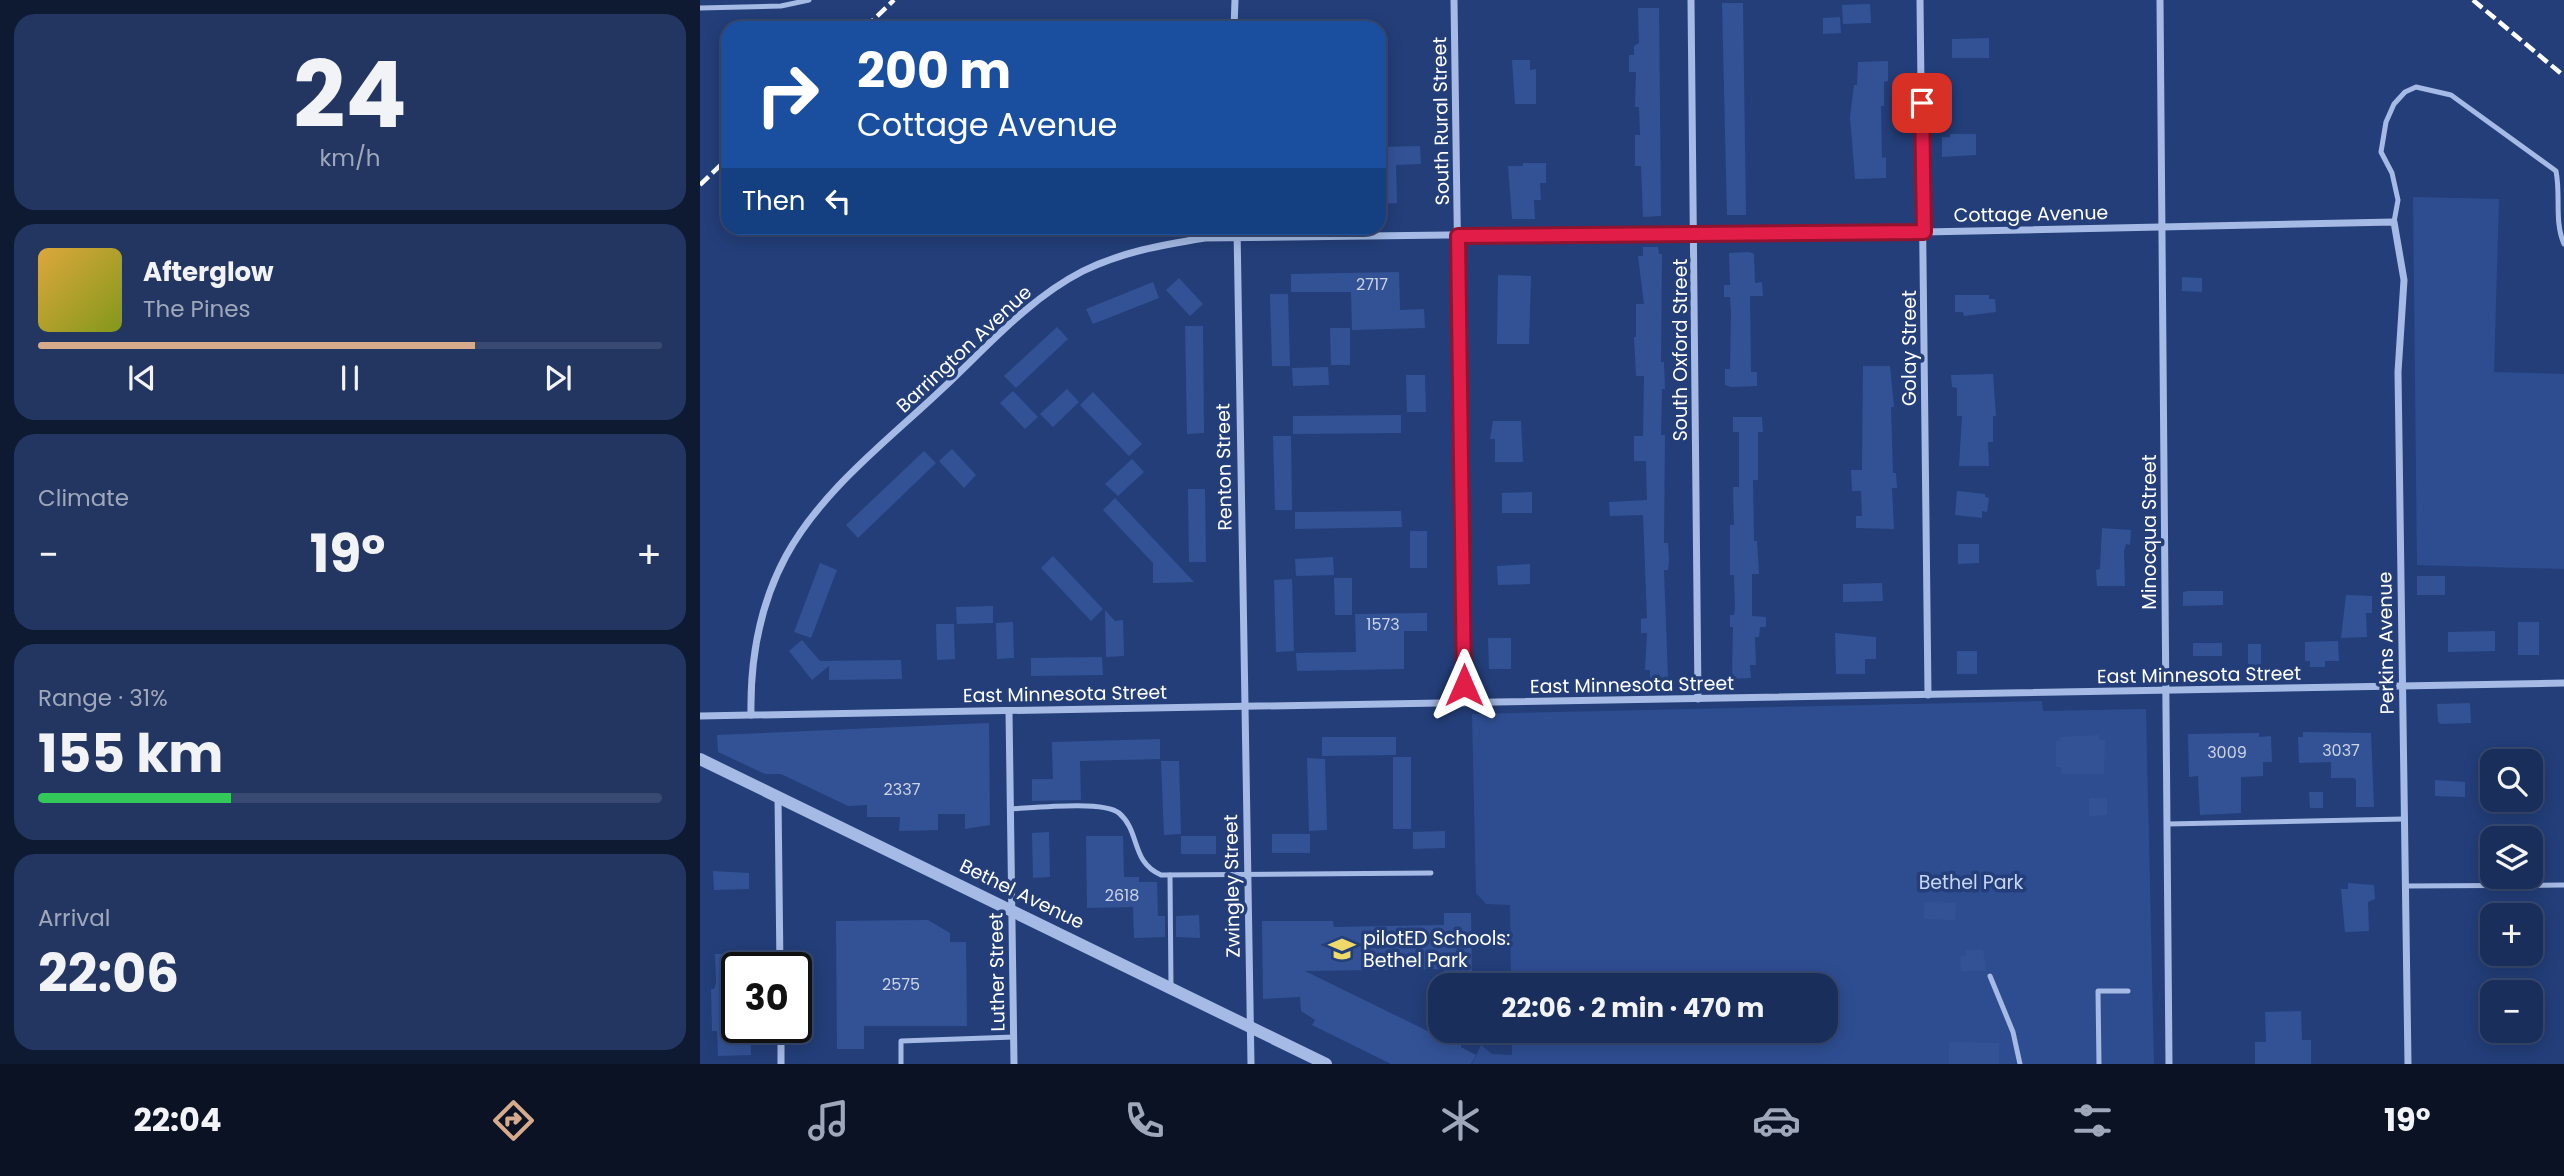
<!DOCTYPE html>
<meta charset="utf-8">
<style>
:root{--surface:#1a2e5b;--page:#233661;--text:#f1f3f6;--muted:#9fa8bb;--line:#384a71;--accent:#d6ab8b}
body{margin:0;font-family:Poppins,sans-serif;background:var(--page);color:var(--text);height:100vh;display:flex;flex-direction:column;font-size:26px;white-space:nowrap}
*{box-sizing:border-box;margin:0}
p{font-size:23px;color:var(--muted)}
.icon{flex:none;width:38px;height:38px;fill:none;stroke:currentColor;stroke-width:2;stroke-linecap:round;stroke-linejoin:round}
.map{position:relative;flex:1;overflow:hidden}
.details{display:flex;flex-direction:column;gap:14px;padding:14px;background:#0e1932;width:700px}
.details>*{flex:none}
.guide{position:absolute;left:21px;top:21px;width:665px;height:214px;border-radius:21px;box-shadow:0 4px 18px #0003,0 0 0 2px var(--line);background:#1a4fa0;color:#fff;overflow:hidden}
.tools{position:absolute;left:1780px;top:749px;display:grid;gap:14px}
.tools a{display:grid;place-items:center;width:63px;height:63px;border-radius:14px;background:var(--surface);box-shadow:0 4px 18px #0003,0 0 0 2px var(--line);font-size:35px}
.speed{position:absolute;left:21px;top:952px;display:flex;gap:14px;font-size:35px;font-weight:700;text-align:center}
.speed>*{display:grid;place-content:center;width:91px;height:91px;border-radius:50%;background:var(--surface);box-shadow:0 4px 18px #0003,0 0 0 2px var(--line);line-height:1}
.speed .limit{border:4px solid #111;border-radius:10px;background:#fff;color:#111}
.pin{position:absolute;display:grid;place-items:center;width:60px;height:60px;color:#fff;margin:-30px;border-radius:14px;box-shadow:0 4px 10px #0006}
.me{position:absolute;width:77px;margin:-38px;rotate:0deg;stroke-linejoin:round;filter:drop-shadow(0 0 5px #0008)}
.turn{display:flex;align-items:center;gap:24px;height:147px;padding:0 21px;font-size:32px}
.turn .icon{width:91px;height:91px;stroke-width:2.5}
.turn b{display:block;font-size:49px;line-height:60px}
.then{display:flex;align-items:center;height:66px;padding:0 21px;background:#0003;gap:14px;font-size:26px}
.big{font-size:52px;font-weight:700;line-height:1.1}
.details .tile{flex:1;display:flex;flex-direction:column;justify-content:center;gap:10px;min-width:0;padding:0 24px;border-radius:21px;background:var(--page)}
.details .dial{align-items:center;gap:0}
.dial b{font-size:91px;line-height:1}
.song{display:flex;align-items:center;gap:21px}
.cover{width:84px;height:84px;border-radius:10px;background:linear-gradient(135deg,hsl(40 70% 55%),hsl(70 70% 35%))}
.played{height:7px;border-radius:4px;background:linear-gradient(90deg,var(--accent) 70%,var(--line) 70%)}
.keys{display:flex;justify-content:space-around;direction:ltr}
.heat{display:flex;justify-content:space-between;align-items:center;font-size:38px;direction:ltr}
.charge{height:10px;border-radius:5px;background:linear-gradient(90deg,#34c759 31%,var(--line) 0)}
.trip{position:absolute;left:728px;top:973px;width:410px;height:70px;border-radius:21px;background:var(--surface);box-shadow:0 4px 18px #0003,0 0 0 2px var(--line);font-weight:700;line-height:70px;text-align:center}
.tabs{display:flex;height:112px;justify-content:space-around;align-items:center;background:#0a1224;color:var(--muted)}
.tabs .icon{width:49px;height:49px}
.tabs .on{color:var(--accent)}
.tabs b{font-size:32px;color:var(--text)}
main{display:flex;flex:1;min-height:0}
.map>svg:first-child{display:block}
.green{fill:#2e4d91}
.building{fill:#335296}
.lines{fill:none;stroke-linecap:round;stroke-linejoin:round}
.service{stroke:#a5bae4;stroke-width:5}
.minor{stroke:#a5bae4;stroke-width:7}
.tertiary{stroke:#a5bae4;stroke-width:12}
.rail{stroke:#fff;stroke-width:4.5;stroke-dasharray:12 5;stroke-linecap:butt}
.route-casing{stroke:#92132f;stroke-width:18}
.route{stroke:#e11d48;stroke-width:12}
.labels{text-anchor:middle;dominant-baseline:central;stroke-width:7;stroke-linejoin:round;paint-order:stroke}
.number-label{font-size:16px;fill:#ccd4e5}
.street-label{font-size:19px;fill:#fff;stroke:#233e79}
.park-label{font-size:19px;fill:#c8d6f4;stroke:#233e79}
.poi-label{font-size:19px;fill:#fff;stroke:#233e79;text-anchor:start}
</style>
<main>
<section class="details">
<div class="tile dial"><b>24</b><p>km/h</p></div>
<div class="tile">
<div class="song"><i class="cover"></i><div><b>Afterglow</b><p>The Pines</p></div></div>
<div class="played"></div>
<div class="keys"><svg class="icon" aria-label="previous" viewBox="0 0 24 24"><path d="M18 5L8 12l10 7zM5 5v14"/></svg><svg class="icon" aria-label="pause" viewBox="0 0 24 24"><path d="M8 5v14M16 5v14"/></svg><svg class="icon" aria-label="next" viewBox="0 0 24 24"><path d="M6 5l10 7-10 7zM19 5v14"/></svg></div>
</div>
<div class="tile"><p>Climate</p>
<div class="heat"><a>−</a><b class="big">19°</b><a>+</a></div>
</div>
<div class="tile"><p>Range · 31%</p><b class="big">155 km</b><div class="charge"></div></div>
<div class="tile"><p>Arrival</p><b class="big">22:06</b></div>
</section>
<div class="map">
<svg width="1864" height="1064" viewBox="0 0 1864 1064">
<rect width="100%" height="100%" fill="#233e79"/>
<g class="green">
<polygon points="1713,197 1799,199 1794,372 1864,374 1864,569 1717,565"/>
<polygon points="1342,701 1343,711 1446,709 1454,1064 772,1064 781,1045 792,1054 812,1055 812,1031 1125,1031 1125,985 811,985 810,905 786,904 776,893 772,714"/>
</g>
<g class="building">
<polygon points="1022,3 1043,3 1046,215 1027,215"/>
<polygon points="1170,4 1171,23 1143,24 1142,5"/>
<polygon points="938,8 959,8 961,216 943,217 941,166 935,166 935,135 940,135 939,107 935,107 936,72 929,72 929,55 934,55 934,46 939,43"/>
<polygon points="1140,17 1141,33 1123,34 1123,18"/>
<polygon points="1289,38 1289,58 1252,58 1252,39"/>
<polygon points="812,60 830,60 830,70 836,69 836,104 815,104"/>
<polygon points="1188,61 1188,81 1184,82 1184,106 1181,106 1182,158 1186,157 1186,178 1155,179 1150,117 1154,85 1157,85 1158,62"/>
<polygon points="1250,134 1276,134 1276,155 1242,157 1242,137 1250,137"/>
<polygon points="720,146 721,164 696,165 697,203 679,204 679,147"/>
<polygon points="823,163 846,163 846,183 840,183 841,200 834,200 835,219 812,219 808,166 823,166"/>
<polygon points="943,247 958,247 959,254 962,254 961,362 964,362 965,389 962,389 961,435 965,435 964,543 968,543 969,561 968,570 964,570 968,679 950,679 950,670 945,670 947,633 941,633 941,619 947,618 943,515 910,516 909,502 947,500 946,461 934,461 934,436 943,436 944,376 936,376 934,337 936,337 936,304 944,304 938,256 943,256"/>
<polygon points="1049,252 1054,254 1055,283 1062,282 1063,296 1050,296 1051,372 1057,372 1057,386 1031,387 1025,385 1025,369 1030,369 1031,312 1030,297 1024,297 1024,285 1030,285 1029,253"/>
<polygon points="699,272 700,310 724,309 725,328 652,330 651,292 591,292 591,274"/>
<polygon points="798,275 831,276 829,344 797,344"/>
<polygon points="1482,277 1502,278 1502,292 1482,291"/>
<polygon points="479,278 503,304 490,316 466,290"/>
<polygon points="453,282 459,298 393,324 386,309"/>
<polygon points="570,294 588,294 590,366 572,366"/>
<polygon points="1255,295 1289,295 1289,299 1295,299 1296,312 1264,316 1263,312 1255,312"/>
<polygon points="485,326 503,326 504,433 487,434"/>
<polygon points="357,327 368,339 316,388 304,376"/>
<polygon points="630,328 650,328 650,365 631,365"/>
<polygon points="1163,366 1190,366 1194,407 1191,407 1193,473 1196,473 1197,488 1192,488 1194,529 1156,528 1156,516 1162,516 1161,491 1152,491 1151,470 1162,470"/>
<polygon points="628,367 629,385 593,386 592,368"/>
<polygon points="1293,374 1296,416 1293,416 1293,442 1288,442 1289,466 1259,466 1262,416 1257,416 1257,388 1252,387 1251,375"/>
<polygon points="706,375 725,375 726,412 707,412"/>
<polygon points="367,389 379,402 353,427 340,414"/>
<polygon points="313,391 338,417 325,429 300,403"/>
<polygon points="393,392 442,444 429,456 380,405"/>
<polygon points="701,415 701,433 593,434 593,416"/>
<polygon points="1033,417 1062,417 1063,432 1058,432 1058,480 1053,480 1054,541 1057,541 1059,574 1052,574 1052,616 1066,617 1066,627 1060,627 1059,637 1055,637 1056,665 1050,665 1051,678 1032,679 1033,627 1030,627 1030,615 1034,615 1035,608 1034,575 1030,575 1030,525 1034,525 1033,487 1039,487 1039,432 1033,432"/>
<polygon points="793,421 821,421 823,462 795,462 795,439 790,439"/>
<polygon points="573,436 591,436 592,510 575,510"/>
<polygon points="252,449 276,475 264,488 239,461"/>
<polygon points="224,451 236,463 158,538 146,525"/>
<polygon points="432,459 444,472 418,496 405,484"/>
<polygon points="488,489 505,489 506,562 489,562"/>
<polygon points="1257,491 1285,494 1285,497 1289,498 1287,512 1282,511 1282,518 1255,515"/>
<polygon points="832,492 832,513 802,513 802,493"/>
<polygon points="415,498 494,582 453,583 453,563 403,510"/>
<polygon points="701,511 702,527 595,529 595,512"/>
<polygon points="1402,528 1431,530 1430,545 1426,544 1424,551 1425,586 1397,586 1396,570 1400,569"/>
<rect x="710" y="531" width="17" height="37"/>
<polygon points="1258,544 1279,544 1279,563 1258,564"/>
<polygon points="353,556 403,609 391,621 341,568"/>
<polygon points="633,557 634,575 596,576 595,559"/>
<polygon points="120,563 137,570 111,638 94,632"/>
<polygon points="830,564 830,584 798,585 797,566"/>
<rect x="1717" y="576" width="28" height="19"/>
<polygon points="634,578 652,578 652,615 635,615"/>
<polygon points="592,579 594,651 576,652 574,580"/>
<polygon points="1182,583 1183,601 1143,602 1143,584"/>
<polygon points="1488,591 1523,591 1523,605 1483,606 1483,592"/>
<polygon points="1646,595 1672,596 1672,613 1666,613 1667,637 1641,638"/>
<polygon points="293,606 293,623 257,624 256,607"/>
<polygon points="405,610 415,621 423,620 424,656 406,657"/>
<polygon points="727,613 727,631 704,631 704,669 597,671 596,653 656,652 655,614"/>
<polygon points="313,622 314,658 297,659 296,623"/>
<rect x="1818" y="622" width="21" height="33"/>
<polygon points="236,624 254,624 255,659 237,660"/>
<polygon points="1795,631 1795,651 1748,652 1748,632"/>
<polygon points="1135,633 1176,637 1176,659 1165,659 1165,674 1136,674"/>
<polygon points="788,638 811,638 811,669 789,669"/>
<polygon points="102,640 120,661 201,660 202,679 129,680 129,666 112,680 89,651"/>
<polygon points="1638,641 1639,661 1625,661 1625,667 1610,667 1610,661 1605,661 1605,642"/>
<rect x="1493" y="643" width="29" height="13"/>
<rect x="1548" y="644" width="13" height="21"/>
<rect x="1257" y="651" width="20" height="23"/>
<polygon points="402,657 403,675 331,676 331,658"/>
<polygon points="1770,703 1771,723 1740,724 1738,721 1737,704"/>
<polygon points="289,723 290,825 265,829 265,814 238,814 238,830 199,831 200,817 167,817 167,805 148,806 81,774 65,774 18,752 17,735"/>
<polygon points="1603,732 1671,733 1674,807 1656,807 1656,780 1654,778 1631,778 1631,762 1599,763 1598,737 1603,737"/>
<polygon points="1559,733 1559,737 1571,736 1572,762 1563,762 1563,776 1541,777 1541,813 1500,815 1498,776 1489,777 1488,734"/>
<polygon points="1399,735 1399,740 1405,740 1404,774 1361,774 1361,767 1356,767 1356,741 1360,741 1359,737"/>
<polygon points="622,737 696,737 696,755 622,756"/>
<polygon points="460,739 460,759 380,761 381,800 332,801 332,779 353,779 352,742"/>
<rect x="693" y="757" width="18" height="72"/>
<polygon points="607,758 625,759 627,830 609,831"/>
<polygon points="461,761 479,761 481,834 464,835"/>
<polygon points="1735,780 1765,782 1765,797 1735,796"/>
<polygon points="1609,792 1623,792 1623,808 1610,808"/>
<polygon points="1389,798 1407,798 1407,815 1389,816"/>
<polygon points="745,831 745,848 713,849 713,832"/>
<polygon points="349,832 350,877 333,878 332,833"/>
<rect x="572" y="834" width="38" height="19"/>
<polygon points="386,836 423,836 424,877 439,877 439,882 457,882 458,916 465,916 465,937 434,938 433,907 387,908"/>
<rect x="481" y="836" width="35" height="18"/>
<polygon points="13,871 49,873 49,889 14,890"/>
<polygon points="1648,883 1674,885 1675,899 1668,902 1669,931 1645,932 1641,889 1648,889"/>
<polygon points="1224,902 1256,903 1255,920 1224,919"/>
<polygon points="744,913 771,913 772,985 744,985 744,969 605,971 746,1040 746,1031 761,1031 761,1047 776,1055 771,1064 691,1064 612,1025 615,1020 601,1011 600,997 563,999 562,921 633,921 634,927 744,925"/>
<polygon points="499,915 500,938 476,937 476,916"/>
<polygon points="228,920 250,933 250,942 266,942 267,1026 164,1026 164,1049 137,1049 136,921"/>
<polygon points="1266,950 1283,950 1286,971 1261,971 1260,956 1266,956"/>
<polygon points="15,954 49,954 49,968 37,968 37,1027 50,1027 51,1055 18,1056 17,1031 12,1031 11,989 14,989 16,983"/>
<polygon points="1601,1011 1602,1040 1611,1040 1611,1064 1555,1064 1555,1042 1566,1042 1565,1012"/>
<polygon points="1249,1042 1299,1043 1299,1064 1249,1064"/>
</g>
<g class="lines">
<g class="service">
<polyline points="0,8 81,6 109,0"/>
<path d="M1694,222L1698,200L1692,173L1681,152L1686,122L1694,104L1705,92L1716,87L1751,95L1856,171C1861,196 1854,221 1864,244"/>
<path d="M310,809C332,808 404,800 419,813C441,832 430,861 461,875L731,873"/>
<polyline points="1467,824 1704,819"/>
<polyline points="470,875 471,987"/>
<polyline points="1706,886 1864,885"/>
<polyline points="1290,976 1313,1032 1320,1064"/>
<polyline points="201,1064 201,1041 314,1037"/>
<polyline points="1399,1064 1398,991 1428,991"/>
</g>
<g class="minor">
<polyline points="754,0 764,703"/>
<polyline points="991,0 998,699"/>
<polyline points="1220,0 1228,695"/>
<polyline points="1460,0 1469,1064"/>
<polyline points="534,28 535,0"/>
<polyline points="537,228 551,1064"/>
<polyline points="309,711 314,1064"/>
<path d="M51,715C50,659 59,606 86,556C122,490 187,441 241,390C285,349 328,299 383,271C422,252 461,245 505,238L995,232H1224L1694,222L1704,280L1698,372L1708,1064"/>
<polyline points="0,716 1864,683"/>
<polyline points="78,797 80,968"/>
<polyline points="81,1027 81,1064"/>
</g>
<polyline class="tertiary" points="0,759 626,1064"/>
<g class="rail">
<polyline points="1773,0 1864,76"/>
<polyline points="165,28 194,0"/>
<polyline points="0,185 28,158"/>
</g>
</g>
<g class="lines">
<g class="route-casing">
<polyline id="route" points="764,685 758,236 1224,232 1222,103"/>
</g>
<use href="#route" class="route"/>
</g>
<defs>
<g id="school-bare" transform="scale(2.1)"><path d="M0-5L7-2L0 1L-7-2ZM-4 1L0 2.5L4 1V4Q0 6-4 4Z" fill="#efda69" stroke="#233e79" stroke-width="2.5" paint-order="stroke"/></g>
</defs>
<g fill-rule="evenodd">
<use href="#school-bare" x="642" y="949"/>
</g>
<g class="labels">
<g class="number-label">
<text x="672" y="284">2717</text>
<text x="683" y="624">1573</text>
<text x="1641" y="750">3037</text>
<text x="1527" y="752">3009</text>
<text x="202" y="789">2337</text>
<text x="422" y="895">2618</text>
<text x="201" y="984">2575</text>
</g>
<g class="street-label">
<text transform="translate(741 121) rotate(-91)">South Rural Street</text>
<text transform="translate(1331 214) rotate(-1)">Cottage Avenue</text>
<text transform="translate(1209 348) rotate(-90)">Golay Street</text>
<text transform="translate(264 349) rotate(-43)">Barrington Avenue</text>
<text transform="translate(980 350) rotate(-90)">South Oxford Street</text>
<text transform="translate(524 467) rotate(-91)">Renton Street</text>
<text transform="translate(1449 532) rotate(-90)">Minocqua Street</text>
<text transform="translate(1686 643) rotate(-91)">Perkins Avenue</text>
<text transform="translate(1499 675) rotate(-1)">East Minnesota Street</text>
<text transform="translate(932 685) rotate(-1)">East Minnesota Street</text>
<text transform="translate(365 694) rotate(-1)">East Minnesota Street</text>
<text transform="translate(532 886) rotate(-91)">Zwingley Street</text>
<text transform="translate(322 894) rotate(26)">Bethel Avenue</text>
<text transform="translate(297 972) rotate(-91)">Luther Street</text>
</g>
<g class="park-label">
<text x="1271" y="882">Bethel Park</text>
</g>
<g class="poi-label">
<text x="663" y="938">pilotED Schools:<tspan x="663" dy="22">Bethel Park</tspan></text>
</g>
</g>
</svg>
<div class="tools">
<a><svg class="icon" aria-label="search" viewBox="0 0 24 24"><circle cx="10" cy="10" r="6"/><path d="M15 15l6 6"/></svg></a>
<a><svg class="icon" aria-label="layers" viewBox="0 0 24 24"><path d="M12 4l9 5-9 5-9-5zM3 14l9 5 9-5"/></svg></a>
<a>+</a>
<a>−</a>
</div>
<div class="speed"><div class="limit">30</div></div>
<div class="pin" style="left:1222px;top:103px;background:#d93025"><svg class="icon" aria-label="arrive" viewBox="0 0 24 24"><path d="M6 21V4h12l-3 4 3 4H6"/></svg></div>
<svg class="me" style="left:764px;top:685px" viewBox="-20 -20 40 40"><path d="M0-17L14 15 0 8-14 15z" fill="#e11d48" stroke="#fff" stroke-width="4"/></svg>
<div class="trip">22:06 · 2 min · 470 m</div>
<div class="guide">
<div class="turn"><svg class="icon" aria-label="right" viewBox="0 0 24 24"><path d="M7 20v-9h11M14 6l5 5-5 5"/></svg><div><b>200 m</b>Cottage Avenue</div></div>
<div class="then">Then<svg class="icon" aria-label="left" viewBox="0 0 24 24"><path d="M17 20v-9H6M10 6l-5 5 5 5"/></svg></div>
</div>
</div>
</main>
<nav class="tabs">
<b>22:04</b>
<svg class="icon on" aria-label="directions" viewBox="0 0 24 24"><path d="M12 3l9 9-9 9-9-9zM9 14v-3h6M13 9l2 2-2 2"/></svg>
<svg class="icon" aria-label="music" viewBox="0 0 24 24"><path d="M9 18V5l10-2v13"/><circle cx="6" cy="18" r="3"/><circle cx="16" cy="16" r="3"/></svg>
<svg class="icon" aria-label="phone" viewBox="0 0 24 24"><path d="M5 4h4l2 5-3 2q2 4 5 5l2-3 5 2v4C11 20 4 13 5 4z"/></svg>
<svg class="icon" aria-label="climate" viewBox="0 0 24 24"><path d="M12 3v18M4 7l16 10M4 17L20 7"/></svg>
<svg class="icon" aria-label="car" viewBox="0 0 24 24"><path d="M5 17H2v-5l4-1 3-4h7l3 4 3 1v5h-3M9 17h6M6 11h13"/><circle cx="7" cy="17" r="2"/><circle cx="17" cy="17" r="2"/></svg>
<svg class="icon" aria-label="filters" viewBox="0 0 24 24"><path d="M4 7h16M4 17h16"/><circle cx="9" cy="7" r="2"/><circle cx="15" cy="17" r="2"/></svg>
<b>19°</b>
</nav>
